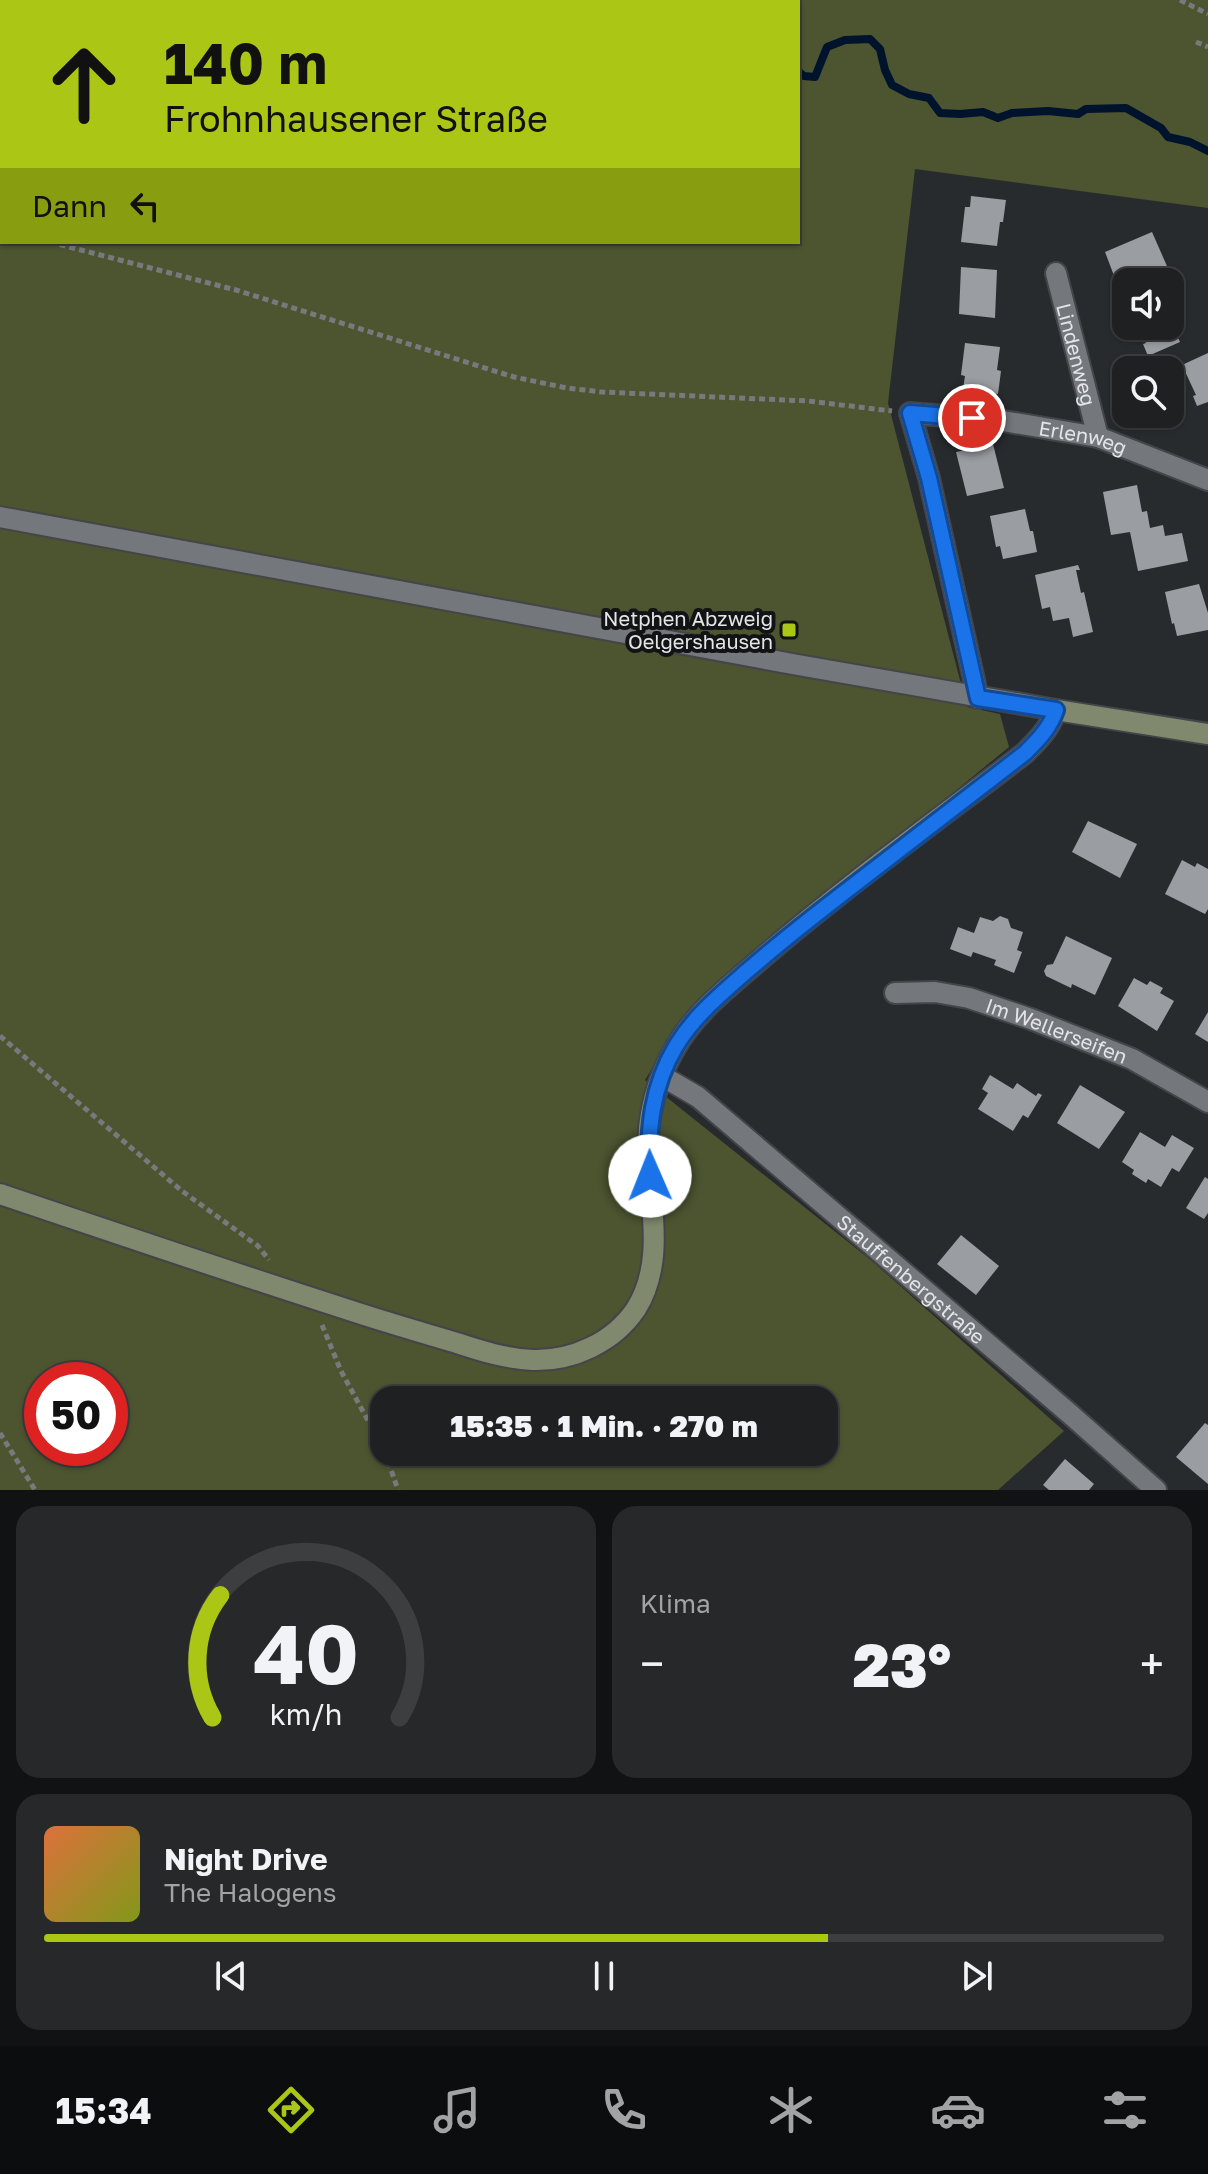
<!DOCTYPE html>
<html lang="de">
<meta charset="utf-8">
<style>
:root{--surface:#1e2022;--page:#26282a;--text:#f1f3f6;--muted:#a1a3a5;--line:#3c3e40;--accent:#abc614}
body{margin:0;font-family:"Golos Text",sans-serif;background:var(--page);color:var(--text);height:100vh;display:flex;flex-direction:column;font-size:30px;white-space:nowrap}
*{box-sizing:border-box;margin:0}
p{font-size:26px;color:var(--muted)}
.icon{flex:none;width:44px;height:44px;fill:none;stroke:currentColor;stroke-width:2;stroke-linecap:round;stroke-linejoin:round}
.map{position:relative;height:1490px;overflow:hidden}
.sheet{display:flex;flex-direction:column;gap:16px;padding:16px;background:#101213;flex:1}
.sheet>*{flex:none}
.top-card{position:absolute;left:0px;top:0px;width:800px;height:244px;box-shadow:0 2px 6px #0004,0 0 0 2px var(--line);background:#abc614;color:#111;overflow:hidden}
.fabs{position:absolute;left:1112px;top:268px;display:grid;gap:16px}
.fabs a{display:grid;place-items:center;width:72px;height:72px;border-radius:16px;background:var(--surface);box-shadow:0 2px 6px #0004,0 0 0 2px var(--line);font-size:40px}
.speed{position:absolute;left:24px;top:1362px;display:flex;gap:16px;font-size:40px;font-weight:700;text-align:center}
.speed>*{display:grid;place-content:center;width:104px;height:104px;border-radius:50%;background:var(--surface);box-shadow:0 2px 6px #0004,0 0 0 2px var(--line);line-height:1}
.speed .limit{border:12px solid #d22;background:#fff;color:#111}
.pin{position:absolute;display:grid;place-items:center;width:68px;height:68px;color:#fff;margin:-34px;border:4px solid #fff;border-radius:50%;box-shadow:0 2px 8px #0007}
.me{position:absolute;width:88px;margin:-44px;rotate:359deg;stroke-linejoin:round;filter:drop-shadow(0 0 6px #0008)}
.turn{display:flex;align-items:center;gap:28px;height:168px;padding:0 32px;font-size:36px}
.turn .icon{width:104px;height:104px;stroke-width:2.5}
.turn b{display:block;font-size:56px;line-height:68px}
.then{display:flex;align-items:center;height:76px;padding:0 32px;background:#0003;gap:16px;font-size:30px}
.big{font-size:60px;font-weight:800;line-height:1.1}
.sheet .card{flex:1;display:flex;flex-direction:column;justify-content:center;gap:12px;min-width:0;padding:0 28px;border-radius:24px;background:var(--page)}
.sheet .dial{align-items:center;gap:0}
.dial svg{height:208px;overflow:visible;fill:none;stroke:var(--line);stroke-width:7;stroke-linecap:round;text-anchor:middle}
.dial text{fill:var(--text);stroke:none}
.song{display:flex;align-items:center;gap:24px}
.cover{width:96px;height:96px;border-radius:12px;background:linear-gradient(135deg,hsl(20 70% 55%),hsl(70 70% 35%))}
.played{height:8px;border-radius:4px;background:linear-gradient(90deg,var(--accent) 70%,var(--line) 70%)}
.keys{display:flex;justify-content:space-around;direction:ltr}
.heat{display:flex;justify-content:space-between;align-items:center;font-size:44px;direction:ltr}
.sheet .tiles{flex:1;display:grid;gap:16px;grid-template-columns:1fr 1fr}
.card:last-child{grid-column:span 2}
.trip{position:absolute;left:370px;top:1386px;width:468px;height:80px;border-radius:24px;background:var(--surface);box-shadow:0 2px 6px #0004,0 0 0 2px var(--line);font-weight:800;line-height:80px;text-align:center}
.tab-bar{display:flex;height:128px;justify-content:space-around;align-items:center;background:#0c0d0e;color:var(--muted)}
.tab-bar .icon{width:56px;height:56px}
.tab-bar .current{color:var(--accent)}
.tab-bar b{font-size:36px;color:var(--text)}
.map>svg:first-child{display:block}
.green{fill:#4c5430;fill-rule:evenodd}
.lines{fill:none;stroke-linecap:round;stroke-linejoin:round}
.stream{stroke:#00132c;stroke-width:8}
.building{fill:#9a9da2}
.minor-casing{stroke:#444549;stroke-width:24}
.tertiary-casing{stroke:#444549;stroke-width:24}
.secondary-casing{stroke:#444549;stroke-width:24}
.path{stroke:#777a7d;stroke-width:5;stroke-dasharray:6 4;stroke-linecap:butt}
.minor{stroke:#74787c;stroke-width:20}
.tertiary{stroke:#74787c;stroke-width:20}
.secondary{stroke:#80896e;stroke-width:20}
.route-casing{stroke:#114b97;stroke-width:20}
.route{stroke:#1a73e8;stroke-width:14}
.poi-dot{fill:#abc614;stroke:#121315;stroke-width:3}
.labels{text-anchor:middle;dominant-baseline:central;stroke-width:8;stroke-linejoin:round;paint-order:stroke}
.street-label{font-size:20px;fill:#e4e5e8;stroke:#121315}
.poi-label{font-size:20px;fill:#e4e5e8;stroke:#121315;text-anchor:end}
</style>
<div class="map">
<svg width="1208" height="1490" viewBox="0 0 1208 1490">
<rect width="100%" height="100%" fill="#282b2e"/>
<path class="green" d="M0,0H1208V208L915,169L888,403L967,707L1000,714L1009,747L780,934L668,1043L645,1080L872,1261L1064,1431L998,1490H0ZM2,2H798V242H2ZM42,1380H110V1448H42ZM384,1400H824V1452H384Z"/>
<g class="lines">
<g class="stream">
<polyline points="11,0 12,2"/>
<polyline points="490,0 501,2"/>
<polyline points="777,0 777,2"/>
<polyline points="328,2 329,0"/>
<polyline points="798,71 804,76 815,77 827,47 845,40 870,39 880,49 885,70 892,85 909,94 929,98 940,113 960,114 983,112 998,118 1012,113 1048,111 1078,114 1086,109 1126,108 1161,128 1168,137 1190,142 1208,151"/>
</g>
</g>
<g class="building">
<polygon points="971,196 1006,200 1003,222 1000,222 997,246 961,242 965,207 970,207"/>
<polygon points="1152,232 1170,273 1150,282 1126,282 1126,300 1123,293 1121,294 1105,252"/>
<polygon points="961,267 997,270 995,318 959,314"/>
<polygon points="1170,320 1180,342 1148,356 1143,344 1146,343 1138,326 1170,326"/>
<polygon points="965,343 1000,347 997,370 1001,371 998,394 963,389 965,376 961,375"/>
<polygon points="1208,353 1208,402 1197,406 1193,396 1196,395 1182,365"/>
<polygon points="993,444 1004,488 967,496 956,452"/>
<polygon points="1137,485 1142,512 1147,511 1150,528 1163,525 1165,536 1182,533 1188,561 1138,571 1130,532 1111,535 1103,492"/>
<polygon points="1025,509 1030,531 1033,531 1037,552 1003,559 1000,546 996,547 990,516"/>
<polygon points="1078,565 1080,570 1076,570 1081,593 1084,592 1093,632 1073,637 1069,618 1053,621 1050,607 1042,609 1035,575"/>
<polygon points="1199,584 1208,613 1208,630 1177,636 1174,623 1172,624 1165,592"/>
<polygon points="1088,821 1137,844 1120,878 1072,852"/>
<polygon points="1182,860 1195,867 1197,863 1208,869 1208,909 1205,914 1165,894"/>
<polygon points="1000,916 1008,919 1011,928 1023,932 1017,950 1022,952 1014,973 994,965 996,960 973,952 971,957 950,949 958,927 974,933 980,917 993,921"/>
<polygon points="1066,936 1112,958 1095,995 1072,984 1071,988 1046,976 1044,971 1047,965 1053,964"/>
<polygon points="1134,978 1147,985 1150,981 1163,988 1160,993 1174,1001 1157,1031 1118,1006"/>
<polygon points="1208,1012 1208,1042 1195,1034"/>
<polygon points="990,1075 1013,1089 1017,1083 1036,1096 1038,1093 1042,1095 1028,1118 1023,1115 1013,1131 978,1109 988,1093 982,1089"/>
<polygon points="1080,1085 1125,1112 1099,1149 1057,1123"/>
<polygon points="1140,1132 1165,1147 1172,1135 1194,1148 1179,1172 1172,1168 1161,1187 1148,1179 1146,1183 1132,1174 1134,1170 1122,1162"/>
<polygon points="1205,1177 1208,1179 1208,1213 1204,1219 1186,1208"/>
<polygon points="961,1235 999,1266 976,1295 937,1264"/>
<polygon points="1205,1423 1208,1425 1208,1484 1176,1457"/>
<polygon points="1065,1459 1094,1484 1089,1490 1049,1490 1043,1485"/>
</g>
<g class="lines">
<g class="minor-casing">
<g id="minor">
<path id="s1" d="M1056,273L1098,437"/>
<path id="s2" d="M978,698L929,478L910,413L1003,421L1098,437L1208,480"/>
<path id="s3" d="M895,993L935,992L969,998L1031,1019L1132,1059L1208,1102"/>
<path id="s4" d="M662,1076L698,1097L1070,1414L1156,1490"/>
</g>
</g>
<g class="tertiary-casing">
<polyline id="tertiary" points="0,517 798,665 1056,710"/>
</g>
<g class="secondary-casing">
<path id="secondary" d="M0,1194C118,1234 237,1274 355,1312C389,1323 423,1333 457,1343C481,1351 507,1359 533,1360C572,1361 613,1343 636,1309C670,1255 644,1187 649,1128C652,1100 661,1072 675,1048C696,1011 732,984 763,957C847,885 937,820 1025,753C1038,740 1050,728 1056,710L1208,734"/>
</g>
<g class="path">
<polyline points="1180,0 1208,14"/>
<polyline points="1196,42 1208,47"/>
<polyline points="0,222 2,223"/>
<polyline points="50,242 236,290 514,377 567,388 602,392 808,401 892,411"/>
<polyline points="0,1036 182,1191 258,1246 269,1260"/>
<polyline points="322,1325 341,1371 384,1450"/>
<polyline points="0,1433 35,1490"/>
<polyline points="385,1452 398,1490"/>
</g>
<use href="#minor" class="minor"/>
<use href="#tertiary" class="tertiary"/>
<use href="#secondary" class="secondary"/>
</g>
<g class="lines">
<g class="route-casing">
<path id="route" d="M650,1176C647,1130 652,1086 676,1046C694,1016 721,994 747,971C776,946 806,922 837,898C900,850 962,801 1025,753C1038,740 1050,728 1056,710L978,698L929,478L910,413L972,418"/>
</g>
<use href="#route" class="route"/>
</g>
<rect class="poi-dot" x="781" y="622" width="16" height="16" rx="4"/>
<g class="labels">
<g class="street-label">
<text stroke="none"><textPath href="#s1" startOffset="84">Lindenweg</textPath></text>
<text stroke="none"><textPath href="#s2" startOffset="468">Erlenweg</textPath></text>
<text stroke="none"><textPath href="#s3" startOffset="168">Im Wellerseifen</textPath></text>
<text stroke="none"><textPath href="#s4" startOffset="322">Stauffenbergstraße</textPath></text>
</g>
<g class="poi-label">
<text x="773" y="618">Netphen Abzweig<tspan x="773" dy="23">Oelgershausen</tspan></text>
</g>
</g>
</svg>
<div class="fabs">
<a><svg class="icon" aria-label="sound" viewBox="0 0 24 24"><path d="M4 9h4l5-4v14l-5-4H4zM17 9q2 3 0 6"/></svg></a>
<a><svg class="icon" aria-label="search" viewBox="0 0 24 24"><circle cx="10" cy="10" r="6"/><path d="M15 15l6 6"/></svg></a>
</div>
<div class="speed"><div class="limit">50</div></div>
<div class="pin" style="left:972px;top:418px;background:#d93025"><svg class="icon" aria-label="arrive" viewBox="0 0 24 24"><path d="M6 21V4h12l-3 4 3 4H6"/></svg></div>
<svg class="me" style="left:650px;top:1176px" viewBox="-20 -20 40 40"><circle r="19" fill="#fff"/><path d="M0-13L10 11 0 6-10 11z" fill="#1a73e8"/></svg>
<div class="trip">15:35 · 1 Min. · 270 m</div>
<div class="top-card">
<div class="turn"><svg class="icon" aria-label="ahead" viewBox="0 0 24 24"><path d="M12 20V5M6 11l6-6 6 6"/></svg><div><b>140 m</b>Frohnhausener Straße</div></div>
<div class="then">Dann<svg class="icon" aria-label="left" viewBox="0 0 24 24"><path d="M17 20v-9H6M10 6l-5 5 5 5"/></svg></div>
</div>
</div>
<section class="sheet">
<div class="tiles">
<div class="card dial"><svg viewBox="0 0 100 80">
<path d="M14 69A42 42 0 1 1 86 69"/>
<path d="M14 69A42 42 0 0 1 17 22" stroke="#abc614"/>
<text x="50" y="56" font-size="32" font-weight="700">40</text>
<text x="50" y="72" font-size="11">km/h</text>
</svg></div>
<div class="card"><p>Klima</p>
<div class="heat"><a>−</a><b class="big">23°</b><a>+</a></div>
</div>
<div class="card">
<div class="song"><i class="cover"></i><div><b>Night Drive</b><p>The Halogens</p></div></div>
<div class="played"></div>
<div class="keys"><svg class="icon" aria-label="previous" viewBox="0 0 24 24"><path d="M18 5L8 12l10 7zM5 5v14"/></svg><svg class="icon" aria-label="pause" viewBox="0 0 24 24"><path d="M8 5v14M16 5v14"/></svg><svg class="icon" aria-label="next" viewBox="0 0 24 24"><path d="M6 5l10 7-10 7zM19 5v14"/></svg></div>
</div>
</div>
</section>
<nav class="tab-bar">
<b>15:34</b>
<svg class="icon current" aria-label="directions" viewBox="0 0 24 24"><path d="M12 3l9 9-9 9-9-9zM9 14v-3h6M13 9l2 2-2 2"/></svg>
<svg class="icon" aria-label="music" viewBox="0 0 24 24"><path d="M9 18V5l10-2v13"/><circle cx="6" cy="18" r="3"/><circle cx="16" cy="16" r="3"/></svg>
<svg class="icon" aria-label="phone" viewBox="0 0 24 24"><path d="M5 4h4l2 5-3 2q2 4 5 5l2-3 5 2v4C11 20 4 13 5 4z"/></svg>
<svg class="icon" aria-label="climate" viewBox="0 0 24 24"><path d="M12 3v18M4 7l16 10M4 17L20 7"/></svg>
<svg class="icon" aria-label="car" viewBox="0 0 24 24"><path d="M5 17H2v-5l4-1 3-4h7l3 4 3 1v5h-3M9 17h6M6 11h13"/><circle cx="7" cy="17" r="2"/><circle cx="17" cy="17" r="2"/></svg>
<svg class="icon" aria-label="filters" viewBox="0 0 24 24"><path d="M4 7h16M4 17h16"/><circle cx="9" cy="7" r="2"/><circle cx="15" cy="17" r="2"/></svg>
</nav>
